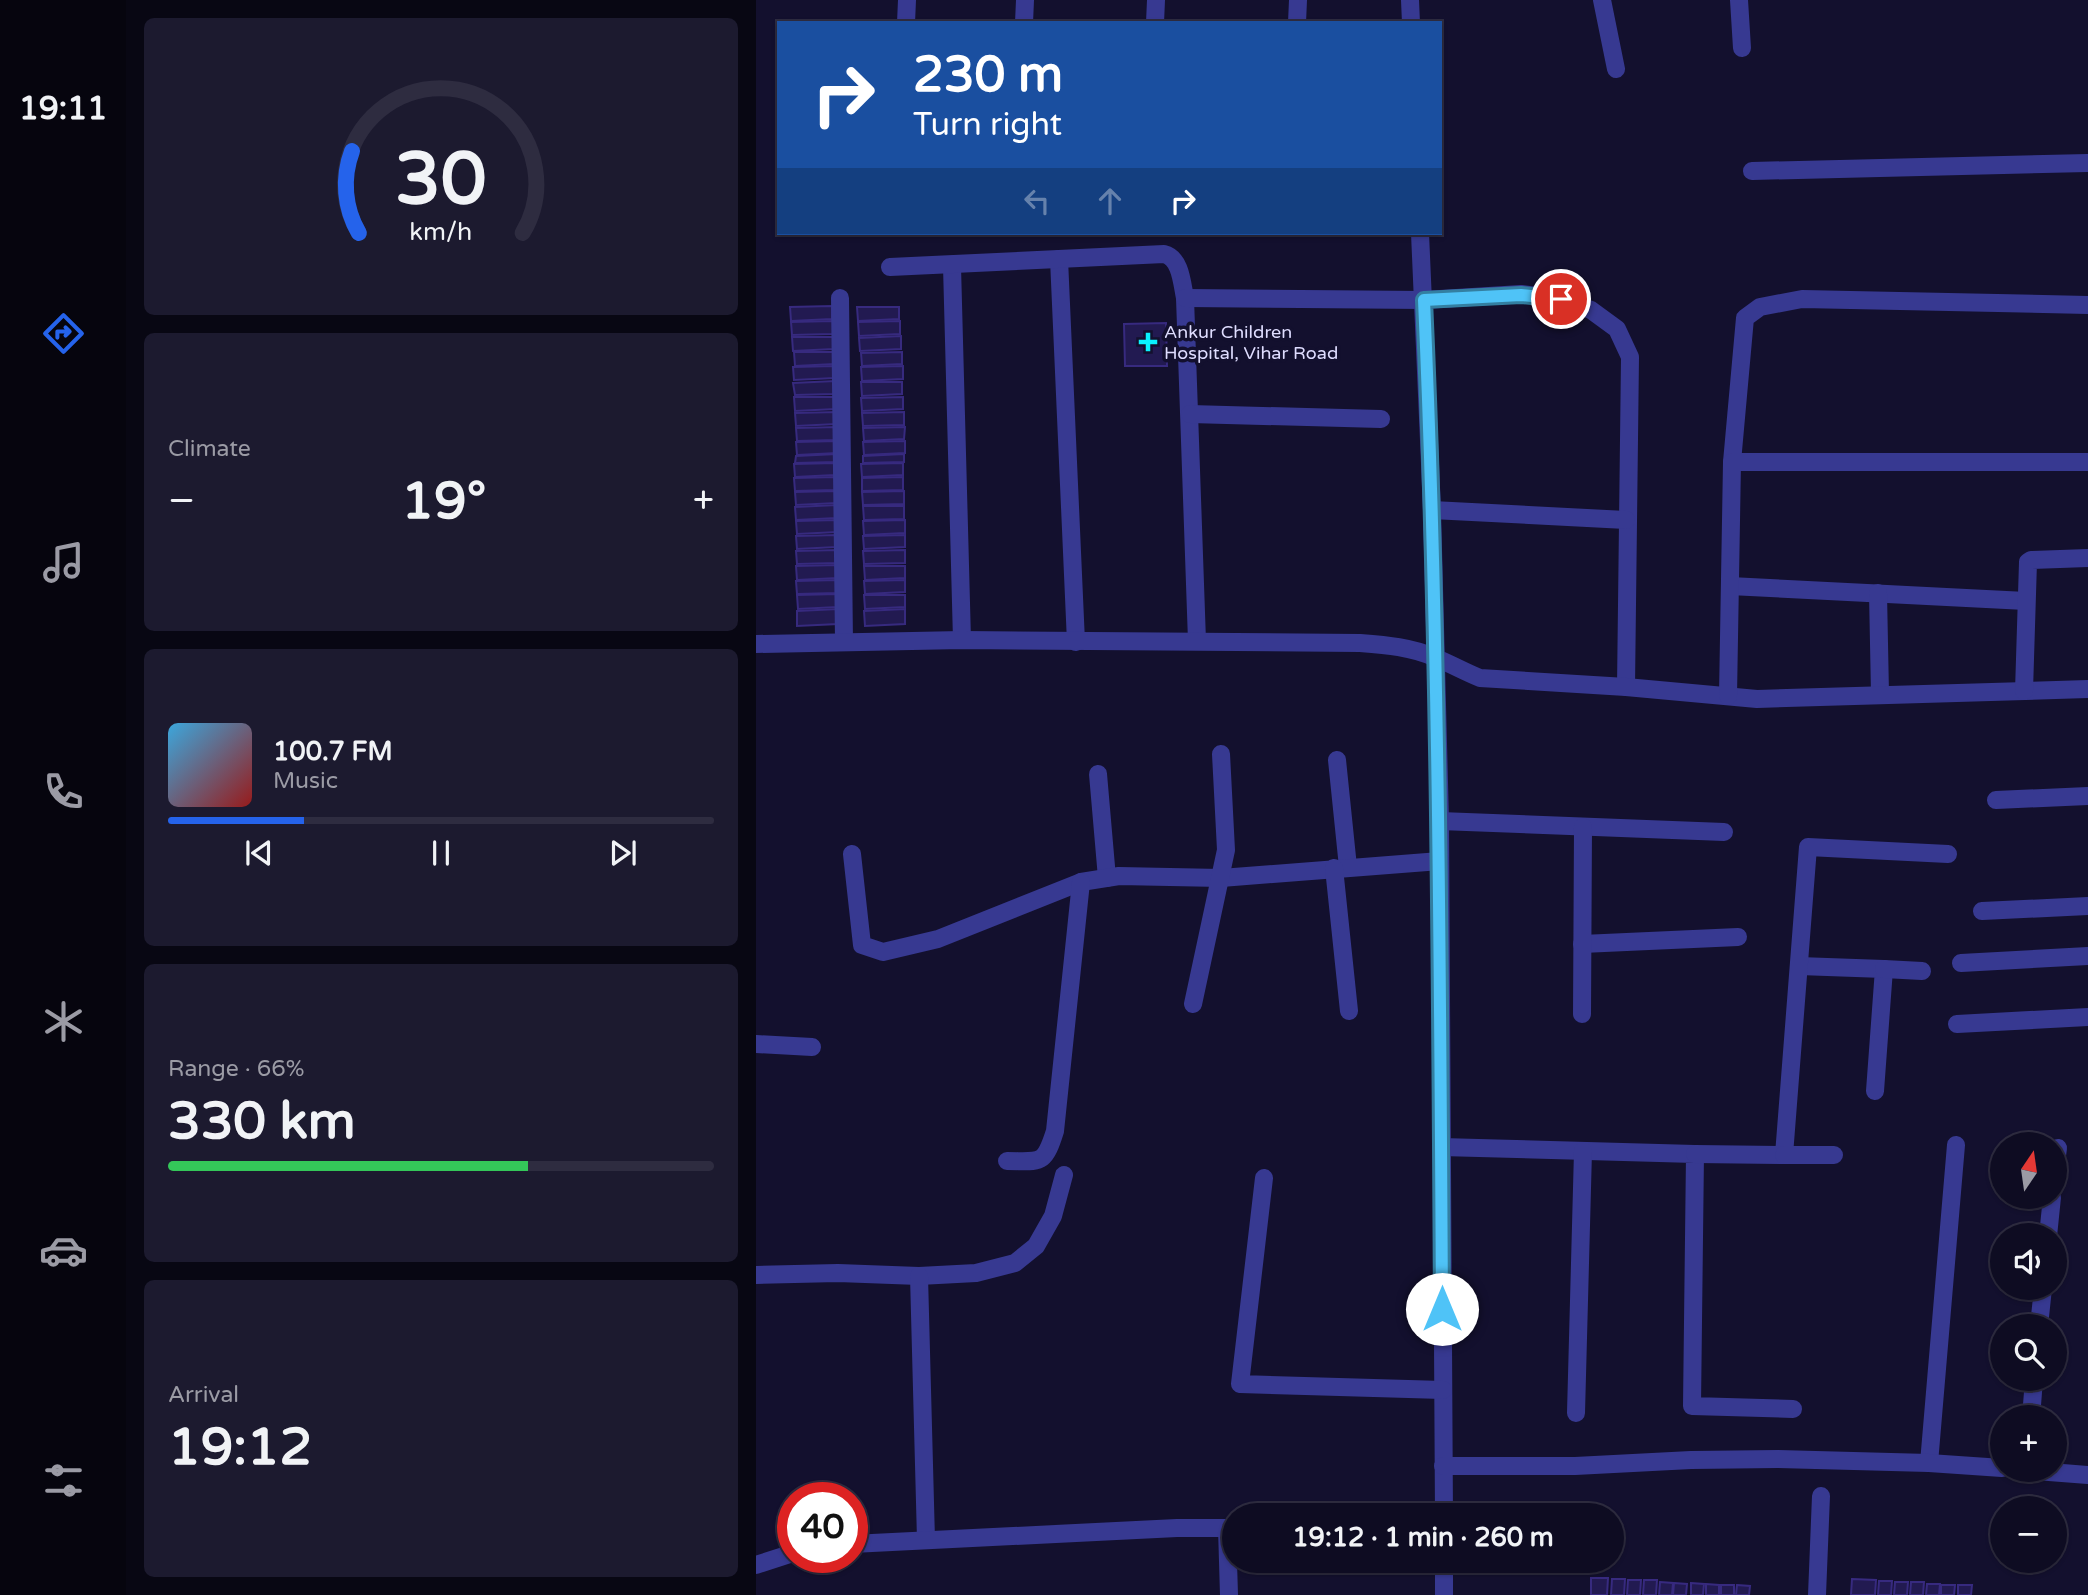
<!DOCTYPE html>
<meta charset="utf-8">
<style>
:root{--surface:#0e0c22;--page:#1c1a2f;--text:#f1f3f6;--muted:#9b9ba5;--line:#2e2c40;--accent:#2563eb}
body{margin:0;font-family:"Varela Round",sans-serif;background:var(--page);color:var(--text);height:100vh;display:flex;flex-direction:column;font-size:26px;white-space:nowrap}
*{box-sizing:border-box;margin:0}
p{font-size:23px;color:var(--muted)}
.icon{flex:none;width:38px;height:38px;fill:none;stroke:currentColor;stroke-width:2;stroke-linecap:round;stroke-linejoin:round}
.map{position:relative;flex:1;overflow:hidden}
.drawer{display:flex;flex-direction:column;gap:18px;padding:18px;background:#080713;width:630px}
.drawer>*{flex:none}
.guide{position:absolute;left:21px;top:21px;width:665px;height:214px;border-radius:0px;box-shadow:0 2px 5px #0004,0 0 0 2px var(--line);background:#1a4fa0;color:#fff;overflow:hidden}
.needle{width:46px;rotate:13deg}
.controls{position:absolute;left:1234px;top:1132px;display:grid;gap:14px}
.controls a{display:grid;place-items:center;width:77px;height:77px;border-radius:50%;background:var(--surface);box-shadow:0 2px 5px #0004,0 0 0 2px var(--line);font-size:35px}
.speed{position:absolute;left:21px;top:1482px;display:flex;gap:14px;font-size:35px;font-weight:700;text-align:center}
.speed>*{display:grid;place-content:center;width:91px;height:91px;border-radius:50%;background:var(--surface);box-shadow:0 2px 5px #0004,0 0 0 2px var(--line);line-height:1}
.speed .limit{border:10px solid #d22;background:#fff;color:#111}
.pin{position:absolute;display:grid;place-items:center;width:60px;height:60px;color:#fff;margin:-30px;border:4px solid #fff;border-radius:50%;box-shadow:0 2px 7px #0007}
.me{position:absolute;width:77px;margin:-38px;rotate:0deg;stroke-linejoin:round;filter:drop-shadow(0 0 5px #0008)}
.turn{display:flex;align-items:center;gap:24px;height:147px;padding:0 21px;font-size:32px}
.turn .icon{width:91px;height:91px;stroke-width:2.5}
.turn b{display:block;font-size:49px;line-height:60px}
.lanes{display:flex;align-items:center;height:66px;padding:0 21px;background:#0003;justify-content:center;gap:35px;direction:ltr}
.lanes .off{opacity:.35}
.big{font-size:52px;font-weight:800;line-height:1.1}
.drawer .widget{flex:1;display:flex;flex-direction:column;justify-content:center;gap:10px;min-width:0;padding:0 24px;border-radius:10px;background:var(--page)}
.drawer .dial{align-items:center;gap:0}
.dial svg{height:182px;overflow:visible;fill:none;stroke:var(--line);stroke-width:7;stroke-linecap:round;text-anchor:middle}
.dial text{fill:var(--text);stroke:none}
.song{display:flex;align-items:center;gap:21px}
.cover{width:84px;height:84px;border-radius:10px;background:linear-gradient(135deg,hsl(200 70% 55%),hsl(0 70% 35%))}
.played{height:7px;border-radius:4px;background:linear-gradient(90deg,var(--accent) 25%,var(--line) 25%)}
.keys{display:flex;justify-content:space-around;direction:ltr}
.heat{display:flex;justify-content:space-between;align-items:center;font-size:38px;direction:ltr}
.charge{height:10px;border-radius:5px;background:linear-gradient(90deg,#34c759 66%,var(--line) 0)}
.trip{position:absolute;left:466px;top:1503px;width:402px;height:70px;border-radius:35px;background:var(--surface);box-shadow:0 2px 5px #0004,0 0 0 2px var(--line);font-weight:800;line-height:70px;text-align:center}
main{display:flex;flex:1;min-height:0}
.tabs{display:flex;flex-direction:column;width:126px;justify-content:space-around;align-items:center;background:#06050e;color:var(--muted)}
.tabs .icon{width:49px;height:49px}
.tabs .on{color:var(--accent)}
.tabs b{font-size:32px;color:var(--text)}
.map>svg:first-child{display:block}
.building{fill:#221a51;stroke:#372a7f;stroke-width:2}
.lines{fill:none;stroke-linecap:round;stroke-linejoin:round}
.minor{stroke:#373991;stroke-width:18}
.route-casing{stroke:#337fa1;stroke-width:18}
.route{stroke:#4fc3f7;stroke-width:12}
.poi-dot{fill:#09f3ff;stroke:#13102e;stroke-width:2.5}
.labels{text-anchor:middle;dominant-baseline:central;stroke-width:7;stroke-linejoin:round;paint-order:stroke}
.poi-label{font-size:18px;fill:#dfddff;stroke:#13102e;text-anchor:start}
</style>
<main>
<nav class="tabs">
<b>19:11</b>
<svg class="icon on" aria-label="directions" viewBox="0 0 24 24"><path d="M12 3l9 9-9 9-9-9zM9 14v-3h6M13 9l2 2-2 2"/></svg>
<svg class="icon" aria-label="music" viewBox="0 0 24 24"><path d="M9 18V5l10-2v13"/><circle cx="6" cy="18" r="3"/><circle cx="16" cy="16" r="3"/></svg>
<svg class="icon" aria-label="phone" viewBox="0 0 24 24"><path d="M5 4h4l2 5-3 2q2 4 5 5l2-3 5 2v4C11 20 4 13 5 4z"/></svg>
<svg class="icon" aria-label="climate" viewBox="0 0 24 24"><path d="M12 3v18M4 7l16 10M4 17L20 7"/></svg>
<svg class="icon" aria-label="car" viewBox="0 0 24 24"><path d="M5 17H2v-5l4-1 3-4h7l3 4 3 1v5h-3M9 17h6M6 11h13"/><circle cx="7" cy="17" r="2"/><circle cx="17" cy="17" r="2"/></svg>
<svg class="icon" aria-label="filters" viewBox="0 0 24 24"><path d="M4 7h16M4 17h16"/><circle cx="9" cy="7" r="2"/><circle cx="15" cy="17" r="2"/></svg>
</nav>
<section class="drawer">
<div class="widget dial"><svg viewBox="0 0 100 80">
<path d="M14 69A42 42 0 1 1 86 69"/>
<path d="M14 69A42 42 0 0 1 11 33" stroke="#2563eb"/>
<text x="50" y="56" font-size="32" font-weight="700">30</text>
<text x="50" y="72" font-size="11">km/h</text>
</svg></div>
<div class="widget"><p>Climate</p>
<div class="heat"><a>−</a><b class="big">19°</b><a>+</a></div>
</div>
<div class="widget">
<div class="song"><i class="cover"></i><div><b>100.7 FM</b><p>Music</p></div></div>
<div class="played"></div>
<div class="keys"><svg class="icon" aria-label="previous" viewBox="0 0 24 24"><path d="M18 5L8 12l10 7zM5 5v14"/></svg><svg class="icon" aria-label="pause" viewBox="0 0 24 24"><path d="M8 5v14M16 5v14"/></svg><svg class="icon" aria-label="next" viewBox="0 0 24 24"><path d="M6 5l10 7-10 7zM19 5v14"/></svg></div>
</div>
<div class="widget"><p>Range · 66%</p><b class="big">330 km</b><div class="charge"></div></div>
<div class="widget"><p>Arrival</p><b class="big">19:12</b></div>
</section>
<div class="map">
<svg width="1332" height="1595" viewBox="0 0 1332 1595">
<rect width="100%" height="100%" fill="#13102e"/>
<g class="building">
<polygon points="76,306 76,319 35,321 34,307"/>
<polygon points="101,307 143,307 143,319 102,321"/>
<polygon points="77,321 77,334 36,335 35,322"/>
<polygon points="144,321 144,334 103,336 102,322"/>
<polygon points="410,323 411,366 369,366 368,324"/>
<polygon points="145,336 145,349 104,351 103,338"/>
<polygon points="36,337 78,337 78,349 37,351"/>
<polygon points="38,352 79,352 79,364 39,366"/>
<polygon points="146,352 146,364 106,366 105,353"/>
<polygon points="79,366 79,378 38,380 37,367"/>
<polygon points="147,366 147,379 106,381 105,367"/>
<polygon points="79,381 79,394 39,395 37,383"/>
<polygon points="105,382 146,382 146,394 106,396"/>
<polygon points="38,397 80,397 80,409 39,411"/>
<polygon points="147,397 147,409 106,411 105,398"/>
<polygon points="81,412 81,424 40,426 39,413"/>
<polygon points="148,412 148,425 107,426 106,413"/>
<polygon points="81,427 81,440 41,441 40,428"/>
<polygon points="149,427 148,439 108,441 107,428"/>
<polygon points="82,441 82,453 41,455 40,442"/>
<polygon points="149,441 149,453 108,455 107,442"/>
<polygon points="81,454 81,462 39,463 40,456"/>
<polygon points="148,454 148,462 107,463 107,456"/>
<polygon points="79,463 79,475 39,477 38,464"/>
<polygon points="147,463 147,475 106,477 105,464"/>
<polygon points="80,477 80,490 39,491 38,478"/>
<polygon points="147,477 147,490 106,491 106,478"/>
<polygon points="81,491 81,503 40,505 39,492"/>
<polygon points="148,491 148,504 107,505 106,492"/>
<polygon points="81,505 81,518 40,520 39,507"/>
<polygon points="107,506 148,506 148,519 108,520"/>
<polygon points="82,520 82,532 41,534 40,521"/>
<polygon points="149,520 149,533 108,535 107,521"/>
<polygon points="81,535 81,547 41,549 40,536"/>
<polygon points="149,535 149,547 108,549 107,536"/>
<polygon points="82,550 82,563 41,564 40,551"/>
<polygon points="149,550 149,563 108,564 107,551"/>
<polygon points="82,565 82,578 41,580 40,566"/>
<polygon points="108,566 149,566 149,578 109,580"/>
<polygon points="82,580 82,593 41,594 40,581"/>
<polygon points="149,580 149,592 109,594 108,581"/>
<polygon points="82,594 82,607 42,609 41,595"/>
<polygon points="108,595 149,595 149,607 109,609"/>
<polygon points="82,609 82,624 41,626 41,611"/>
<polygon points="149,609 149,624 109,626 108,611"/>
<polygon points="835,1578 852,1578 851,1595 835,1595"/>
<polygon points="856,1579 869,1579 868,1595 855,1595"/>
<polygon points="1096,1579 1120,1580 1119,1595 1095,1595"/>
<polygon points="872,1580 885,1580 884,1595 871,1595"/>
<polygon points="888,1580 901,1580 900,1595 887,1595"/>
<polygon points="1123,1581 1136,1581 1135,1595 1122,1595"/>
<polygon points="904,1582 917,1583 916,1595 903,1595"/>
<polygon points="1139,1582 1152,1582 1151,1595 1138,1595"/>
<polygon points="1155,1582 1168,1582 1167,1595 1154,1595"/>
<polygon points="918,1583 931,1584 930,1595 917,1595"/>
<polygon points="935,1583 948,1584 947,1595 935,1595"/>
<polygon points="950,1584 963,1585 963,1595 950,1595"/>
<polygon points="1171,1584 1184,1584 1183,1595 1170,1595"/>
<rect x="965" y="1585" width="13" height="10"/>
<polygon points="981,1585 994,1586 993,1595 980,1595"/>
<polygon points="1185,1585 1199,1585 1198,1595 1185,1595"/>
<polygon points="1202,1585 1216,1585 1215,1595 1202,1595"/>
</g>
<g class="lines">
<g class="minor">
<polyline points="654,0 655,23"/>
<polyline points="846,0 860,69"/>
<polyline points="983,0 986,48"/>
<polyline points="150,23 151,0"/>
<polyline points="268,23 269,0"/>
<polyline points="399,23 400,0"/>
<polyline points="541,23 542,0"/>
<polyline points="996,171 1332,163"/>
<polyline points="664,233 676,510 684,821 688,1516"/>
<polyline points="303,259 320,642"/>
<polyline points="196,266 206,640"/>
<path d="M134,267L408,254C425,258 426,284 429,298L441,641"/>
<polyline points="84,298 88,642"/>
<polyline points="429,298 668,300 765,294 805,299 835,310 861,329 874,357 870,687"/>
<polyline points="434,414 625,419"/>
<polyline points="976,462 989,318 1004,307 1046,299 1332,305"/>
<polyline points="676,510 870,520"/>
<polyline points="974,586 1270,601"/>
<polyline points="1122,593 1124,694"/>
<path d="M0,644L206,640L604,643C630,645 656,647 680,658C695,664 709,672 724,678L870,687L1001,699L1332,689"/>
<polyline points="1268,691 1272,562 1275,560 1332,558"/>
<polyline points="972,696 976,462 1332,462"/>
<polyline points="581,760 592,867"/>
<polyline points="342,774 351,878"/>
<polyline points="1240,800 1332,796"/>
<polyline points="684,821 968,832"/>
<polyline points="96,854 106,945 127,952 182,939 325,882 363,876 465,878 684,861"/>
<polyline points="578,868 593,1011"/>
<polyline points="1226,911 1332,906"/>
<polyline points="826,944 982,937"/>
<polyline points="1205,963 1332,956"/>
<polyline points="1043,966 1128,969 1119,1091"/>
<polyline points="1128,969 1166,971"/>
<polyline points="437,1004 470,850 465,754"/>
<polyline points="826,1014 827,827"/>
<polyline points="1201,1024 1332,1017"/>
<polyline points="0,1044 56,1047"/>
<polyline points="685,1147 939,1154 936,1406 1037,1409"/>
<polyline points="939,1154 1028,1155 1052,847 1192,854"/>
<polyline points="1028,1155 1078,1155"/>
<path d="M251,1161C285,1161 288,1166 299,1131L325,882"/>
<polyline points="508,1178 484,1384 687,1390"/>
<polyline points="1298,1178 1302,1148"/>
<polyline points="1292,1236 1296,1197"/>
<polyline points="0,1275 82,1273 163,1276 220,1273 259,1263 280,1246 297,1216 308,1175"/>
<polyline points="163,1276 170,1540"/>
<polyline points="1283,1326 1287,1288"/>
<polyline points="820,1413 827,1151"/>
<polyline points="1275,1418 1278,1379"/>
<polyline points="1173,1463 1200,1145"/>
<polyline points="687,1466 819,1466 935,1460 1022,1459 1173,1463 1246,1468"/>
<polyline points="1268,1470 1332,1475"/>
<polyline points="471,1528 473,1595"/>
<polyline points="96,1544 421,1528 478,1528"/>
<polyline points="688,1561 688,1595"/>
<polyline points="0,1565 37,1553"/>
<polyline points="1061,1595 1065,1496"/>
</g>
</g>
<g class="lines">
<g class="route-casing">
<path id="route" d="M686,1309C684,973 683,636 668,300L765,295L805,299"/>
</g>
<use href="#route" class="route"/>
</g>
<path class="poi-dot" d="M388.5 331.5h7v7h7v7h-7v7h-7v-7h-7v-7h7z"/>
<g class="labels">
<g class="poi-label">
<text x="408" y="332">Ankur Children<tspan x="408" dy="21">Hospital, Vihar Road</tspan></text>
</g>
</g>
</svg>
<div class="controls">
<a><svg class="needle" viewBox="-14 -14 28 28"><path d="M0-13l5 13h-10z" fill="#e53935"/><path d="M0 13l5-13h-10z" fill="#9b9ba5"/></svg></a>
<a><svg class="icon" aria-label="sound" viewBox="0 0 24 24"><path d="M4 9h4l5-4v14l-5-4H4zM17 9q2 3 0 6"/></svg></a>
<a><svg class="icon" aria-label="search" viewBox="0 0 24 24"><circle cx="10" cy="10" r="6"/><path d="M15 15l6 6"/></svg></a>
<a>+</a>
<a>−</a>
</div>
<div class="speed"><div class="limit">40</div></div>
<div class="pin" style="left:805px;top:299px;background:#d93025"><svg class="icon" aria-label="arrive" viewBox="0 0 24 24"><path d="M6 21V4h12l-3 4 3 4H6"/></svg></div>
<svg class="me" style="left:686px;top:1309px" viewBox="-20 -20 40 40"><circle r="19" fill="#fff"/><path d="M0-13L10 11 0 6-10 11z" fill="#4fc3f7"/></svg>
<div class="trip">19:12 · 1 min · 260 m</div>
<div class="guide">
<div class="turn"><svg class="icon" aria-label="right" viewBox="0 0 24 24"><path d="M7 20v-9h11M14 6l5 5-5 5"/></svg><div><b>230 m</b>Turn right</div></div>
<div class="lanes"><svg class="icon off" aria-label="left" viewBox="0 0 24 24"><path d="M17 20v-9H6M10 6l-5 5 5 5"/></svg><svg class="icon off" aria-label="ahead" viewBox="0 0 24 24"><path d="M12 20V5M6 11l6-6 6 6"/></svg><svg class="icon" aria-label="right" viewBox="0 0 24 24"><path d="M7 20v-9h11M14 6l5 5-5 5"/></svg></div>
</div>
</div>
</main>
